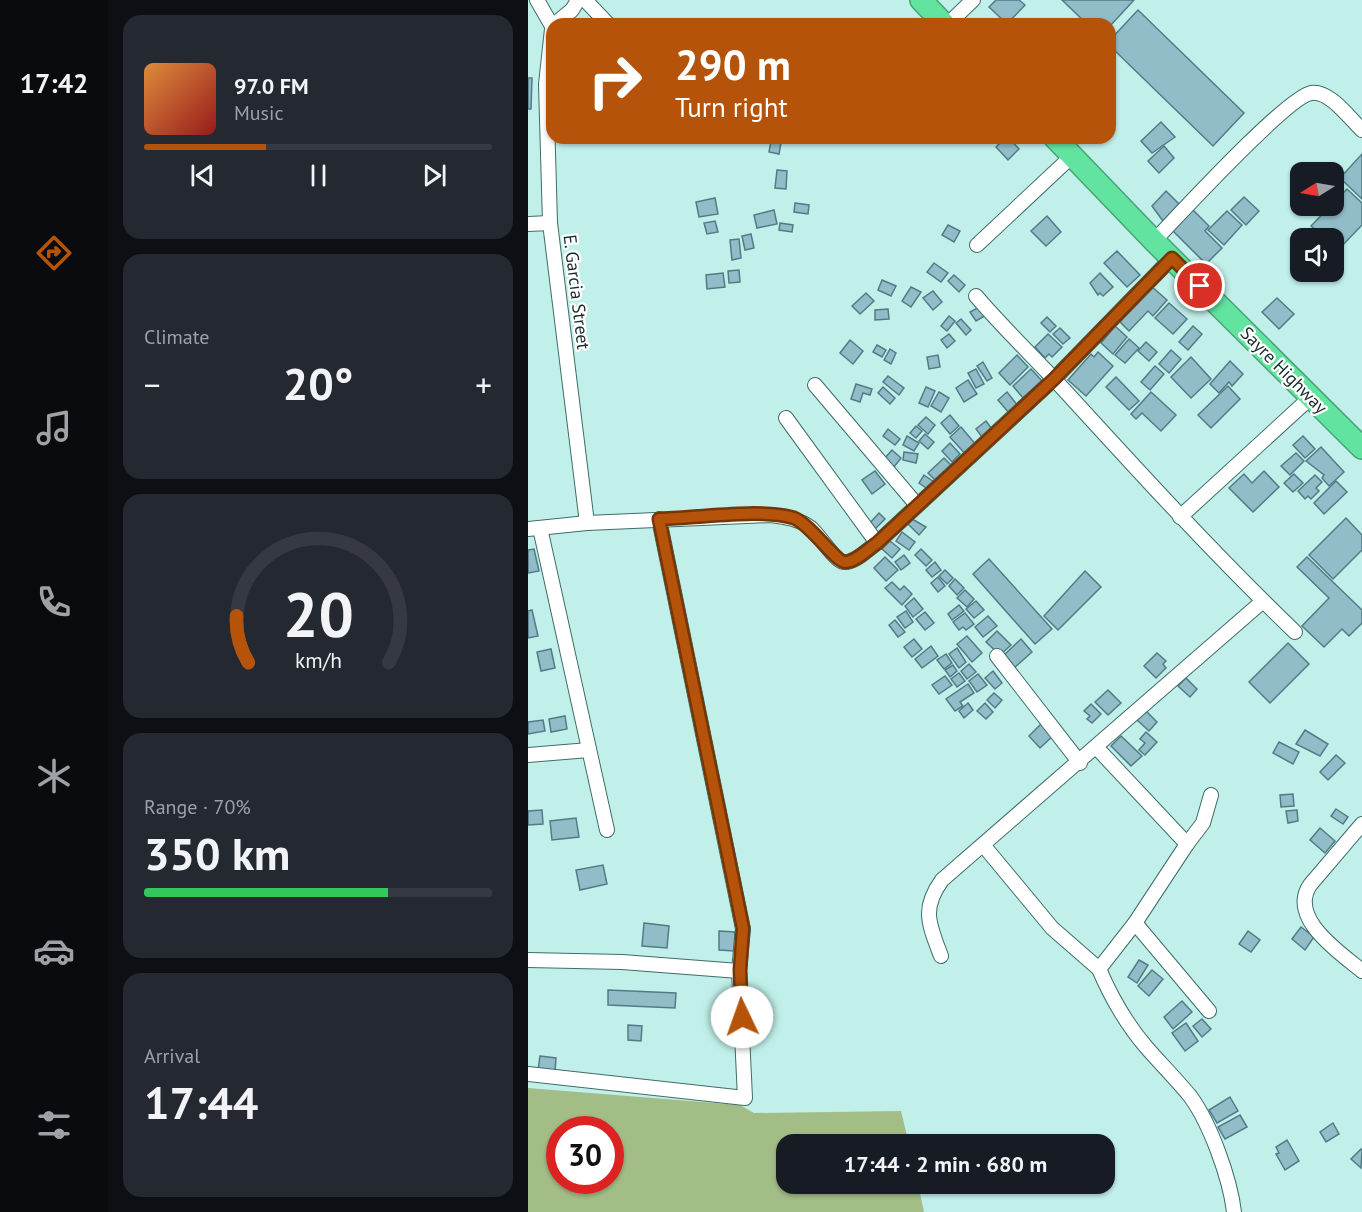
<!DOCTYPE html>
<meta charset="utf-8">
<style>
:root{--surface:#171b24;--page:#242831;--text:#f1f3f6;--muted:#9ea1a6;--line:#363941;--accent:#b45309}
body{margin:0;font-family:"PT Sans",sans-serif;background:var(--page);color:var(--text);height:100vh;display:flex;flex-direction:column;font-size:22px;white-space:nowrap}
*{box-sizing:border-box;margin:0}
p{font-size:20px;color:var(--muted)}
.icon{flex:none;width:33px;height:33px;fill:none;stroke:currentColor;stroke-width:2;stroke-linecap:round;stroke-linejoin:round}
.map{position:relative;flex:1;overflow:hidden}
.side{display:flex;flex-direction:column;gap:15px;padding:15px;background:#0d0f14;width:420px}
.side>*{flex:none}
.guide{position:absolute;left:18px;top:18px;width:570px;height:126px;border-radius:18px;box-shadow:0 2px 4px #0004;background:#b45309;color:#fff;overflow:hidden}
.needle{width:39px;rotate:259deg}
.controls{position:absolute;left:762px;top:162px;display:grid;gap:12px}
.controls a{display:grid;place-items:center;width:54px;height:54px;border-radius:12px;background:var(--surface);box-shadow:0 2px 4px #0004;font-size:30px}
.speed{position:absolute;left:18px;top:1116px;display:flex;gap:12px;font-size:30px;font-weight:700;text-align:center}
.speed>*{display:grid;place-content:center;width:78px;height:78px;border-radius:50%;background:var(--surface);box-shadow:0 2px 4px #0004;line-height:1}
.speed .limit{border:9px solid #d22;background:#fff;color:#111}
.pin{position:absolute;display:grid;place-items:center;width:51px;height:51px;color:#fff;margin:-26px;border:3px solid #fff;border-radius:50%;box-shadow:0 2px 6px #0007}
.me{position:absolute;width:66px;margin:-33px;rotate:357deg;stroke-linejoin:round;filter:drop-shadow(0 0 4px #0008)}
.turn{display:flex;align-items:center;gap:21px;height:126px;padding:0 30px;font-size:27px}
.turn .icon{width:78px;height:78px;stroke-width:2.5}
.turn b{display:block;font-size:42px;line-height:51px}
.big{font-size:45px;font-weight:700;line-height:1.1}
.side .tile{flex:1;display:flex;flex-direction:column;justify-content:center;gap:9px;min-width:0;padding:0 21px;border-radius:18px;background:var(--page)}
.side .dial{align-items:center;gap:0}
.dial svg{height:156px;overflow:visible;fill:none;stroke:var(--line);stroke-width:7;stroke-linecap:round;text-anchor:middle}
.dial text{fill:var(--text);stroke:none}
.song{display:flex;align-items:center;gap:18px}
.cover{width:72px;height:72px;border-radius:9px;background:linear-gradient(135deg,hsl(30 70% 55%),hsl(0 70% 35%))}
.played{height:6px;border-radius:3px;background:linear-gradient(90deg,var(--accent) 35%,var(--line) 35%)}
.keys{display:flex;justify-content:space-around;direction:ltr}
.heat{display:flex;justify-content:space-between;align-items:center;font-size:33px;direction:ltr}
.charge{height:9px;border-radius:4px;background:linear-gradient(90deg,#34c759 70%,var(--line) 0)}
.trip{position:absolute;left:248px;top:1134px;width:339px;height:60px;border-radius:18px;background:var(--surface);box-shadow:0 2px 4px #0004;font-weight:700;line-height:60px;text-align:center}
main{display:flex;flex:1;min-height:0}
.dock{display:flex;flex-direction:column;width:108px;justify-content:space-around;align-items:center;background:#090b0e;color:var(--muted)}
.dock .icon{width:42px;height:42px}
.dock .on{color:var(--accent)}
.dock b{font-size:27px;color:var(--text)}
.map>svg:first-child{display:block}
.green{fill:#a3bd86;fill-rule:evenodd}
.building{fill:#91bdc9;stroke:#517c86;stroke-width:1.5}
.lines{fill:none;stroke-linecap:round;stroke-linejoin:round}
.minor-casing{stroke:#406c67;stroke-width:16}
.highway-casing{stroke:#48a376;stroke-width:24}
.minor{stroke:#fff;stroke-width:14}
.highway{stroke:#62e4a0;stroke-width:21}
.route-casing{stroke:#753606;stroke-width:15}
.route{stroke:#b45309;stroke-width:10}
.labels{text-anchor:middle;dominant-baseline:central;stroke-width:4.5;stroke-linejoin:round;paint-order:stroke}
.street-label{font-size:18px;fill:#182a28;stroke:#fff}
</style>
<main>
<nav class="dock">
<b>17:42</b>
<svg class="icon on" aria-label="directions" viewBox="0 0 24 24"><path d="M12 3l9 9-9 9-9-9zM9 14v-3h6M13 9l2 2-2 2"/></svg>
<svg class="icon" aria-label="music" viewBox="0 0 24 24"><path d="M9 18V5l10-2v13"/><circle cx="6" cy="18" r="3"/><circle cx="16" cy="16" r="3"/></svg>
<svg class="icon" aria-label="phone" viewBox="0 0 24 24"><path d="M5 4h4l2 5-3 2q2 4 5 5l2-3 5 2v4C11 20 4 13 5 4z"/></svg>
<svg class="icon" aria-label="climate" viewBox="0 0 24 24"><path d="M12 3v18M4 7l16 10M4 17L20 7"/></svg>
<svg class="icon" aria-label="car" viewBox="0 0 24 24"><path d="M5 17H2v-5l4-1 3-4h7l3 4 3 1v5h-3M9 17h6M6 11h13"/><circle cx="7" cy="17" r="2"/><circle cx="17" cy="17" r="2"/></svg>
<svg class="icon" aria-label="filters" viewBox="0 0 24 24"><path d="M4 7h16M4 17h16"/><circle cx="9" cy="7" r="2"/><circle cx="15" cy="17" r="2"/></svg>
</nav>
<section class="side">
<div class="tile">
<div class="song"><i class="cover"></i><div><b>97.0 FM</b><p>Music</p></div></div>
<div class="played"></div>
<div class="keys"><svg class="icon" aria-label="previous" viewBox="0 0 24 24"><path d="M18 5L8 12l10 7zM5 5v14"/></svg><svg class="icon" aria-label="pause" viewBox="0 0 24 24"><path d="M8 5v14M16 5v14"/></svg><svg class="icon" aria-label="next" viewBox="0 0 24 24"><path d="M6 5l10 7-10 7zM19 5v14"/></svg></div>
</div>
<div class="tile"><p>Climate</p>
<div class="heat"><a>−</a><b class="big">20°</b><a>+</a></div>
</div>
<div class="tile dial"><svg viewBox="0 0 100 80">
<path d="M14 69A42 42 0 1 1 86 69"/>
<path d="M14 69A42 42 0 0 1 8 45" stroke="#b45309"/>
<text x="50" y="56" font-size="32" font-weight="700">20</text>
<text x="50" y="72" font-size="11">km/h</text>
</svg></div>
<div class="tile"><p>Range · 70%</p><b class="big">350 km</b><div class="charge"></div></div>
<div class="tile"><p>Arrival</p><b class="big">17:44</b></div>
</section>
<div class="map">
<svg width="834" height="1212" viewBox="0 0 834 1212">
<rect width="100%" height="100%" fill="#c1f0ea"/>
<path class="green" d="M0,1088L212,1105L226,1113L373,1111L381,1144H258V1184H390L396,1212H0ZM32,1130H82V1180H32Z"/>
<g class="building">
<polygon points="468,0 491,0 497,5 479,24 461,7"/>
<polygon points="534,0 606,0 582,26 559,24"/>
<polygon points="610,10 716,113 685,146 582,46 582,40"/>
<polygon points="0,78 4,78 3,109 0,109"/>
<polygon points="633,122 647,137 624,153 613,141"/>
<polygon points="477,138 481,138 491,149 480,160 468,147"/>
<polygon points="243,141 253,143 251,154 241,152"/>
<polygon points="636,146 646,158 631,173 620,161"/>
<polygon points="834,154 834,199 812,178"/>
<polygon points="249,170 259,171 258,189 247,188"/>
<polygon points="819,189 834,203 834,225 809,251 806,247 806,238 797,238 783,226"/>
<polygon points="638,191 651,204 635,221 624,206"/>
<polygon points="716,197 731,211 718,225 703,210"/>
<polygon points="187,198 190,214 171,217 168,202"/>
<polygon points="267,203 281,205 280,214 266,212"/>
<polygon points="663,208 681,226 677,231 694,248 678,264 643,229"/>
<polygon points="246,210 249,224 229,228 226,215"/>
<polygon points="699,211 714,225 696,245 680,230"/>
<polygon points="519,216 533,232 518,246 503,231"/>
<polygon points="187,221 190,232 179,234 176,223"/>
<polygon points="252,223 265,225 264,232 251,230"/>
<polygon points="420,225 432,231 426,242 414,235"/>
<polygon points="223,234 226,248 217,250 214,236"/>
<polygon points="211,239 213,258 204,260 202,240"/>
<polygon points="589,251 612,275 599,287 576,263"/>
<polygon points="406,263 420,273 413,282 399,272"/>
<polygon points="211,270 212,282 201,283 200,271"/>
<polygon points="195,273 197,287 179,289 178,275"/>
<polygon points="572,273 585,287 575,296 572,293 570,295 562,283"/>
<polygon points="426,275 437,285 431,292 420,281"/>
<polygon points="354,280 368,286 363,296 350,290"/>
<polygon points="623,286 639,300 625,316 620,311 601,331 592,322"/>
<polygon points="383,287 393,292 383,307 374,301"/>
<polygon points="405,291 414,302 405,310 395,298"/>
<polygon points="338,293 346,301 332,314 324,306"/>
<polygon points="749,298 766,314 751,329 734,312"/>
<polygon points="641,303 659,319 645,334 627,318"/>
<polygon points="455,305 460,314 448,321 442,312"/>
<polygon points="360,309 361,319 347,320 347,310"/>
<polygon points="421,316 427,321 419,331 413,326"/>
<polygon points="519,317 528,326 522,332 513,323"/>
<polygon points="433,319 443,330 438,335 428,323"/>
<polygon points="587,326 599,337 585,354 573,343"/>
<polygon points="665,326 674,334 660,350 651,342"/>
<polygon points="532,328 542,338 535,344 525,334"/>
<polygon points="421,334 427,341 419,348 413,340"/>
<polygon points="520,334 534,347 524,357 521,354 517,358 507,347"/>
<polygon points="601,339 611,348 597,363 587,355"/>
<polygon points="322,340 335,351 325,364 312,353"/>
<polygon points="618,342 629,352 621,361 610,351"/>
<polygon points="349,345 358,350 354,357 345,352"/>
<polygon points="362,349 368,353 363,364 356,360"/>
<polygon points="643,350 653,359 641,373 631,364"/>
<polygon points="570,352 585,366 558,396 540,380 563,354 566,357"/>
<polygon points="410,355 412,367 401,369 399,357"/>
<polygon points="489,355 500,367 482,385 471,373"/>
<polygon points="663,357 683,379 663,398 643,377"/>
<polygon points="702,361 715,374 704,386 701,382 691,393 682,384"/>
<polygon points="455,362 464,378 459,381 449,366"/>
<polygon points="627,366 636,374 622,390 613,382"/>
<polygon points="448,369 456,384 448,388 440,373"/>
<polygon points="503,369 514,381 495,398 485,386"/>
<polygon points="360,376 376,388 371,395 355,382"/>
<polygon points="588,377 611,401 601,410 578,387"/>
<polygon points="440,380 449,394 436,402 428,388"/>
<polygon points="328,384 344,389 342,395 335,393 332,402 323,399"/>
<polygon points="700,386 712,399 683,428 670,415"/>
<polygon points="355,387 367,398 362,404 350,393"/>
<polygon points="398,387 407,391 400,407 391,403"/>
<polygon points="411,392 421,398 413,412 403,406"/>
<polygon points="479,392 490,406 481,413 470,400"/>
<polygon points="623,392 648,415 633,431 614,413 608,419 603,414"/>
<polygon points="422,415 431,426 422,434 413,423"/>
<polygon points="398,417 407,425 400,434 390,425"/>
<polygon points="458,421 464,429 454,437 448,429"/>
<polygon points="388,426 394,431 388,438 382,433"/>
<polygon points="433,427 449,446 439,456 422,437"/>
<polygon points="360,429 372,439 367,445 355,436"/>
<polygon points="397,434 406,442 400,449 391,441"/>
<polygon points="379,436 391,443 386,451 375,445"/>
<polygon points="775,436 787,449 777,458 765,445"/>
<polygon points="422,443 432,454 424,462 414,451"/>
<polygon points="793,447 816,472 801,486 794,478 796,475 778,461"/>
<polygon points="364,450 373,458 366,467 356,459"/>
<polygon points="376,452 390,454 388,463 375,460"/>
<polygon points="768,453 776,461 762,475 753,466"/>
<polygon points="416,458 425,467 409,482 400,473"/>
<polygon points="347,471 357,484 344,494 334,480"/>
<polygon points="736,471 751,487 725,512 701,488 716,474 724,483"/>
<polygon points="766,474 775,483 765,492 756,483"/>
<polygon points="396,475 406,482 401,490 391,483"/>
<polygon points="787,475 794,482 788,488 791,491 783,499 780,496 777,499 770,491"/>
<polygon points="808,481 819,492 796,514 786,503"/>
<polygon points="351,513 357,519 346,530 340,525"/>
<polygon points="818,518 834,535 834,550 805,579 781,555"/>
<polygon points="384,519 398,527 391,535 380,524"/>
<polygon points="374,532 387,542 381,550 368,541"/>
<polygon points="362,541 372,549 364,558 354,549"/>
<polygon points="6,549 11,571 0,573 0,550"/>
<polygon points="393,549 404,560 398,566 387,555"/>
<polygon points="376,555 382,563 373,570 367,562"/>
<polygon points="357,557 370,570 358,581 346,568"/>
<polygon points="779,557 834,610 834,623 821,636 814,629 796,647 774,626 801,598 769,567"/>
<polygon points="461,559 524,629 507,644 445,574"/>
<polygon points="407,562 413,570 404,577 398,570"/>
<polygon points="417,570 425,578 419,584 411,576"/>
<polygon points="557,571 573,587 530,630 516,616"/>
<polygon points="410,577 417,586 410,592 403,583"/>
<polygon points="427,579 436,588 429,595 421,586"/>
<polygon points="364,582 372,590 376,586 384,594 374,605 357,588"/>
<polygon points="437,590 446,599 439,607 429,598"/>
<polygon points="386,598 395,609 385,617 377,606"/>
<polygon points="448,601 456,610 446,618 438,609"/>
<polygon points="431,605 436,611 424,620 420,614"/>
<polygon points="4,610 10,636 0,638 0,611"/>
<polygon points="378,611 385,622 377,628 369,617"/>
<polygon points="397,612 406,623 397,630 388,619"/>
<polygon points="437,613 446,624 438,630 435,627 431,630 425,622"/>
<polygon points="460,616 469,626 455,637 447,627"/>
<polygon points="367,620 377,632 370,637 361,625"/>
<polygon points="469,631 483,645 472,655 458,642"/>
<polygon points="439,636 454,653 444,662 429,644"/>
<polygon points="386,639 394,649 384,657 376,647"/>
<polygon points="493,639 504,652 486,668 475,656"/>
<polygon points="760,643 781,664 742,703 721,682"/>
<polygon points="403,646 410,656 394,668 387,659"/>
<polygon points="429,648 438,662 431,668 421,654"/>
<polygon points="23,649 27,668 13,671 9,652"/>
<polygon points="629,653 638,661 635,664 638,668 628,678 616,666"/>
<polygon points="418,654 424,663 416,669 409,660"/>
<polygon points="441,664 448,672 439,679 433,671"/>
<polygon points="425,665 429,671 422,677 417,670"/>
<polygon points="465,671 474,683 467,689 457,678"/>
<polygon points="431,673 437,681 429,687 423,679"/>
<polygon points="450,674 459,685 449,692 441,681"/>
<polygon points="417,676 424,685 411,694 404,685"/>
<polygon points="658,678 669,689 662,697 650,686"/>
<polygon points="440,684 446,693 432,702 435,706 427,711 418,699"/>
<polygon points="580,690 593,703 580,715 567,702"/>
<polygon points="466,693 474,700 467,708 459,700"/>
<polygon points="440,703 445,710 436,718 431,711"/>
<polygon points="457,703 465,712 458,719 449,711"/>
<polygon points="563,704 573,714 564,723 559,719 562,716 556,711"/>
<polygon points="618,711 629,722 621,731 609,720"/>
<polygon points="37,716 39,729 23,732 21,719"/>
<polygon points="15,720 17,731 0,734 0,722"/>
<polygon points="515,722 527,734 512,748 501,736"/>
<polygon points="777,730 800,744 792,756 768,744"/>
<polygon points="618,732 629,742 617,755 611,750 617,743 612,739"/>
<polygon points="593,736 614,756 603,766 583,746"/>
<polygon points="751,742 771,752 765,764 745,753"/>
<polygon points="808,755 817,763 800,780 792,772"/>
<polygon points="765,794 766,806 753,807 752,795"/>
<polygon points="808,809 820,817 815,824 803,816"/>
<polygon points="14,810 15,824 0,825 0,811"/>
<polygon points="769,810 770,821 760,823 758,811"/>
<polygon points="48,818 51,837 24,840 22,821"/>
<polygon points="792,828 807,841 797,853 782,840"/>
<polygon points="75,865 79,884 52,890 48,870"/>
<polygon points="116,923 141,926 139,948 114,946"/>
<polygon points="773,927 786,937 777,950 764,939"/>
<polygon points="191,931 207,932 206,951 191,950"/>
<polygon points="720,931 732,940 723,952 711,944"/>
<polygon points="611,960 620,965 609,983 600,977"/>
<polygon points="624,970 635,979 621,996 610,986"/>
<polygon points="80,990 148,993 147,1008 80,1005"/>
<polygon points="654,1001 664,1012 645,1029 636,1017"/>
<polygon points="674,1019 683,1029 674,1037 665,1026"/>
<polygon points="658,1023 670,1041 657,1051 644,1033"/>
<polygon points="100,1025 114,1026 113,1041 100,1040"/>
<polygon points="12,1056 28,1058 27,1072 10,1070"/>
<polygon points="702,1097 710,1111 689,1123 681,1110"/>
<polygon points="712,1115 719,1127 697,1139 690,1127"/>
<polygon points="805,1123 811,1134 798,1142 792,1132"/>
<polygon points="759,1140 771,1161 757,1170 748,1154 751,1153 748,1147"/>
<polygon points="833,1149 834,1151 833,1168 823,1159"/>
</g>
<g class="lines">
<g class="minor-casing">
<g id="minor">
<polyline points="9,0 24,26"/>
<polyline points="57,0 80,24"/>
<polyline points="27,24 44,10 50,0"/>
<polyline points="420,24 445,0"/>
<polyline points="24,29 18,84 22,223 59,523"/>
<polyline points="0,224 22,223"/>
<path d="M626,241C650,216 758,98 783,93C802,90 822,119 834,130"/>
<polyline points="449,245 544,156"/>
<path d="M448,296C477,330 509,360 539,393C613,474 687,555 767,632"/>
<polyline points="287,385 388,504"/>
<polyline points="258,418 349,543"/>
<polyline points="652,517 783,397"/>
<polyline points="131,519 215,929 211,971"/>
<polyline points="12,528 79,830"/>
<path d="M0,529L59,523L243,515C258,517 271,519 283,528C291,535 308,562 316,562C327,563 340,549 349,543L526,379L644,258"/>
<polyline points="469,656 552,763"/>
<polyline points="569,748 659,844 675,823 683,795"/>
<polyline points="0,755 61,750"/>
<path d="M834,824L782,885C760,918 811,952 834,971"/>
<polyline points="456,846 524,928 571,969 607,923 659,844"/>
<polyline points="607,923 681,1011"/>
<path d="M413,956C401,924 393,909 414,880L735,601"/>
<polyline points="0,960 94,962 211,971 217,1098 0,1074"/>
<path d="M571,969C583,997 599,1025 619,1048C633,1064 648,1079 662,1096C682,1123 702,1178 706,1212"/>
</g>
</g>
<g class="highway-casing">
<g id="highway">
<polyline points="393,0 416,24"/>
<polyline points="527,138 626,241 834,448"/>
</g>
</g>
<use href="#minor" class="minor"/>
<use href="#highway" class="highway"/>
</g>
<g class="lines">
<g class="route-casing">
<path id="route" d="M214,1017L212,970L215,928L131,519C167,518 233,508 266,518C282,524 309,563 317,562C328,562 340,549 349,543L526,379L644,258L672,286"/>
</g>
<use href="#route" class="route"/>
</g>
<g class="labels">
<g class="street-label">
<text transform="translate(49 292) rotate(83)">E. Garcia Street</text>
<text transform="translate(756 370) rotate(45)">Sayre Highway</text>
</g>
</g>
</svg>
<div class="controls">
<a><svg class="needle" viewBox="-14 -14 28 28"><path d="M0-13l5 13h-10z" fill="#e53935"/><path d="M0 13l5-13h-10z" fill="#9ea1a6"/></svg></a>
<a><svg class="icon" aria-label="sound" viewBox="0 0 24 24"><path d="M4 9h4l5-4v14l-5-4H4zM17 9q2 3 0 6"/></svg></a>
</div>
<div class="speed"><div class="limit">30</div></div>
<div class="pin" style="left:672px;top:286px;background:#d93025"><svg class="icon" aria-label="arrive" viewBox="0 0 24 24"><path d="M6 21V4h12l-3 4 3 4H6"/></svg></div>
<svg class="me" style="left:214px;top:1017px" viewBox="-20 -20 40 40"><circle r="19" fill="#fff"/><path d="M0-13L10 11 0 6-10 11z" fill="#b45309"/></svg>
<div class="trip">17:44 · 2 min · 680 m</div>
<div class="guide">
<div class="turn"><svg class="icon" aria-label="right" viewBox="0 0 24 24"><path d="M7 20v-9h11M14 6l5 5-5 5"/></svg><div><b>290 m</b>Turn right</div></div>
</div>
</div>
</main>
